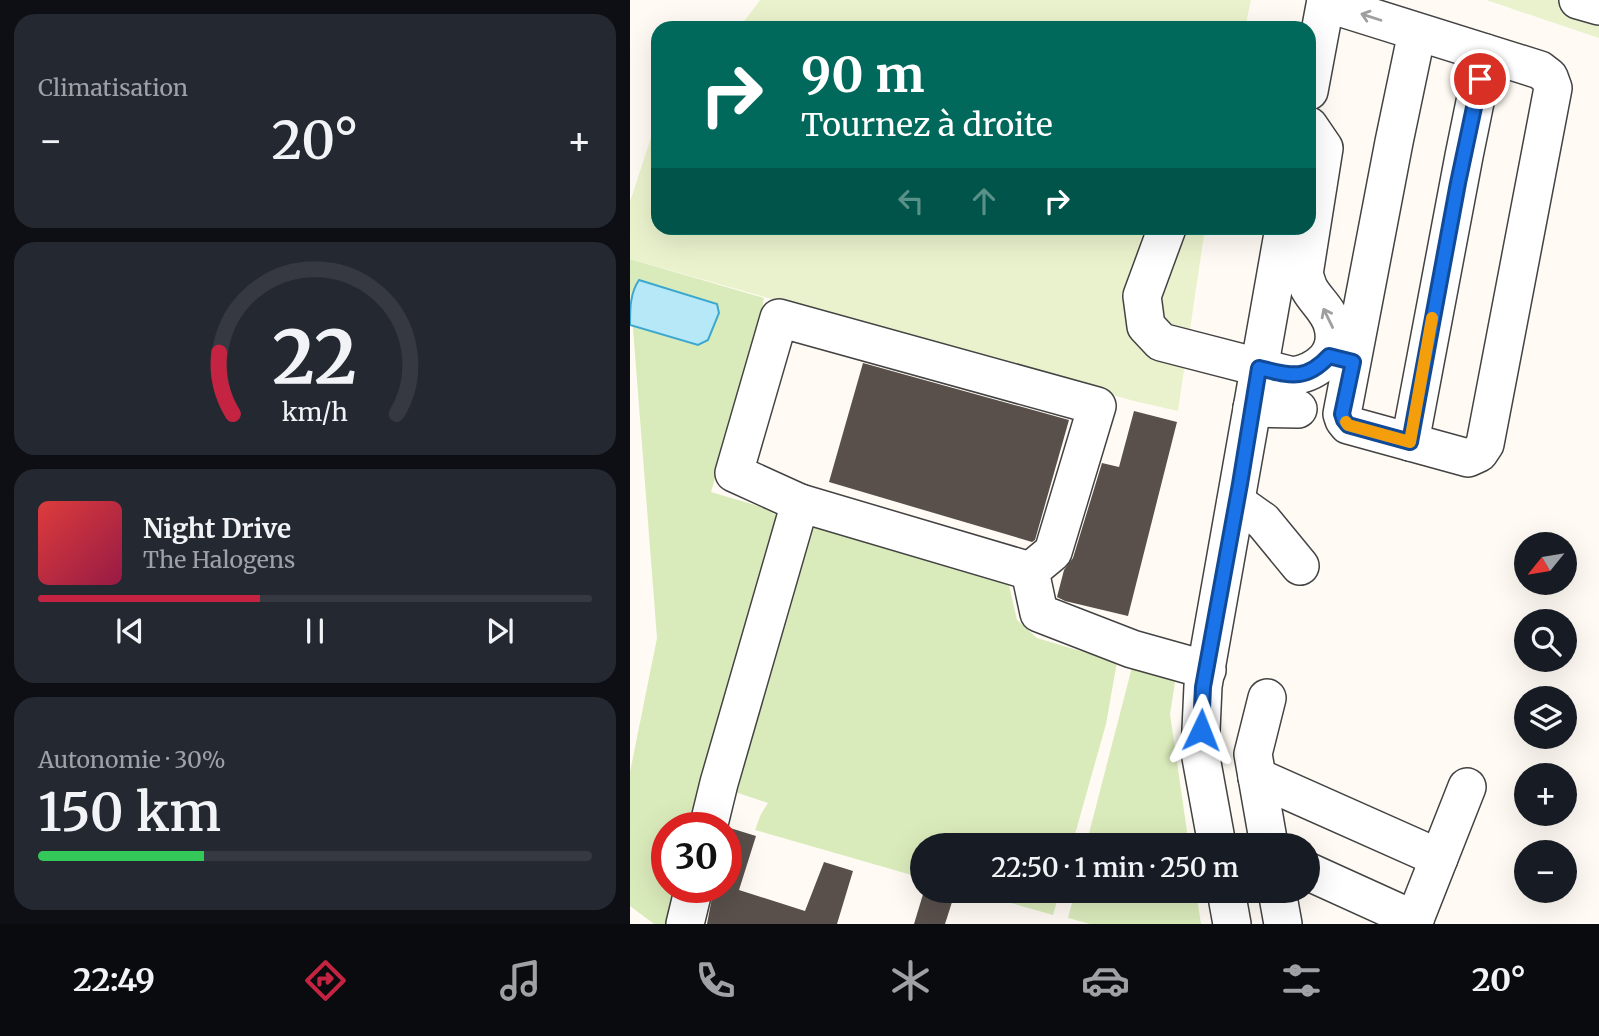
<!DOCTYPE html>
<html lang="fr">
<meta charset="utf-8">
<style>
:root{--surface:#171b24;--page:#242831;--text:#f1f3f6;--muted:#9ea1a6;--line:#363941;--accent:#c42441}
body{margin:0;font-family:Merriweather,serif;background:var(--page);color:var(--text);height:100vh;display:flex;flex-direction:column;font-size:26px;white-space:nowrap}
*{box-sizing:border-box;margin:0}
p{font-size:23px;color:var(--muted)}
.icon{flex:none;width:38px;height:38px;fill:none;stroke:currentColor;stroke-width:2;stroke-linecap:round;stroke-linejoin:round}
.map{position:relative;flex:1;overflow:hidden}
.sheet{display:flex;flex-direction:column;gap:14px;padding:14px;background:#0d0f14;width:630px}
.sheet>*{flex:none}
.banner{position:absolute;left:21px;top:21px;width:665px;height:214px;border-radius:21px;box-shadow:0 7px 28px #0002;background:#00695c;color:#fff;overflow:hidden}
.needle{width:46px;rotate:240deg}
.fabs{position:absolute;left:884px;top:532px;display:grid;gap:14px}
.fabs a{display:grid;place-items:center;width:63px;height:63px;border-radius:50%;background:var(--surface);box-shadow:0 7px 28px #0002;font-size:35px}
.speed{position:absolute;left:21px;top:812px;display:flex;gap:14px;font-size:35px;font-weight:700;text-align:center}
.speed>*{display:grid;place-content:center;width:91px;height:91px;border-radius:50%;background:var(--surface);box-shadow:0 7px 28px #0002;line-height:1}
.speed .limit{border:10px solid #d22;background:#fff;color:#111}
.pin{position:absolute;display:grid;place-items:center;width:60px;height:60px;color:#fff;margin:-30px;border:4px solid #fff;border-radius:50%;box-shadow:0 2px 7px #0007}
.me{position:absolute;width:77px;margin:-38px;rotate:2deg;stroke-linejoin:round;filter:drop-shadow(0 0 5px #0008)}
.turn{display:flex;align-items:center;gap:24px;height:147px;padding:0 35px;font-size:32px}
.turn .icon{width:91px;height:91px;stroke-width:2.5}
.turn b{display:block;font-size:49px;line-height:60px}
.lanes{display:flex;align-items:center;height:66px;padding:0 35px;background:#0003;justify-content:center;gap:35px;direction:ltr}
.lanes .off{opacity:.35}
.big{font-size:52px;font-weight:600;line-height:1.1}
.sheet .tile{flex:1;display:flex;flex-direction:column;justify-content:center;gap:10px;min-width:0;padding:0 24px;border-radius:21px;background:var(--page)}
.sheet .dial{align-items:center;gap:0}
.dial svg{height:182px;overflow:visible;fill:none;stroke:var(--line);stroke-width:7;stroke-linecap:round;text-anchor:middle}
.dial text{fill:var(--text);stroke:none}
.song{display:flex;align-items:center;gap:21px}
.cover{width:84px;height:84px;border-radius:10px;background:linear-gradient(135deg,hsl(0 70% 55%),hsl(340 70% 35%))}
.played{height:7px;border-radius:4px;background:linear-gradient(90deg,var(--accent) 40%,var(--line) 40%)}
.keys{display:flex;justify-content:space-around;direction:ltr}
.heat{display:flex;justify-content:space-between;align-items:center;font-size:38px;direction:ltr}
.charge{height:10px;border-radius:5px;background:linear-gradient(90deg,#34c759 30%,var(--line) 0)}
.trip{position:absolute;left:280px;top:833px;width:410px;height:70px;border-radius:35px;background:var(--surface);box-shadow:0 7px 28px #0002;font-weight:600;line-height:70px;text-align:center}
.menu{display:flex;height:112px;justify-content:space-around;align-items:center;background:#090b0e;color:var(--muted)}
.menu .icon{width:49px;height:49px}
.menu .active{color:var(--accent)}
.menu b{font-size:32px;color:var(--text)}
main{display:flex;flex:1;min-height:0}
.map>svg:first-child{display:block}
.green{fill:#daebbb}
.pitch{fill:#eaf2cd}
.water{fill:#b7e8f7;stroke:#3ca8d0;stroke-width:2}
.building{fill:#59504c}
.lines{fill:none;stroke-linecap:round;stroke-linejoin:round}
.minor-casing{stroke:#434343;stroke-width:40}
.minor{stroke:#fff;stroke-width:37}
.oneway{stroke:#9f9f9f}
.route-casing{stroke:#114b97;stroke-width:18}
.route{stroke:#1a73e8;stroke-width:12}
.slow{stroke:#f59e0b;stroke-width:12}
</style>
<main>
<section class="sheet">
<div class="tile"><p>Climatisation</p>
<div class="heat"><a>−</a><b class="big">20°</b><a>+</a></div>
</div>
<div class="tile dial"><svg viewBox="0 0 100 80">
<path d="M14 69A42 42 0 1 1 86 69"/>
<path d="M14 69A42 42 0 0 1 8 42" stroke="#c42441"/>
<text x="50" y="56" font-size="32" font-weight="700">22</text>
<text x="50" y="72" font-size="11">km/h</text>
</svg></div>
<div class="tile">
<div class="song"><i class="cover"></i><div><b>Night Drive</b><p>The Halogens</p></div></div>
<div class="played"></div>
<div class="keys"><svg class="icon" aria-label="previous" viewBox="0 0 24 24"><path d="M18 5L8 12l10 7zM5 5v14"/></svg><svg class="icon" aria-label="pause" viewBox="0 0 24 24"><path d="M8 5v14M16 5v14"/></svg><svg class="icon" aria-label="next" viewBox="0 0 24 24"><path d="M6 5l10 7-10 7zM19 5v14"/></svg></div>
</div>
<div class="tile"><p>Autonomie · 30%</p><b class="big">150 km</b><div class="charge"></div></div>
</section>
<div class="map">
<svg width="969" height="924" viewBox="0 0 969 924">
<rect width="100%" height="100%" fill="#fffbf4"/>
<g class="green">
<polygon points="0,259 134,298 129,327 81,492 132,507 148,516 65,828 37,828 37,887 48,887 37,924 24,924 0,906 0,772 27,638 0,290"/>
<polygon points="186,523 363,575 379,585 387,620 407,638 487,662 476,724 442,845 292,845 292,878 125,830 131,814 138,803 102,791 174,535"/>
<polygon points="502,667 546,676 540,714 559,845 456,845"/>
<polygon points="339,891 430,891 423,915"/>
<polygon points="445,891 566,891 571,924 460,924 438,918"/>
</g>
<g class="pitch">
<polygon points="130,0 621,0 615,28 103,28 115,20"/>
<polygon points="856,0 969,0 969,38"/>
<polygon points="28,116 28,228 575,228 548,411 504,401 0,259 0,202"/>
</g>
<path class="water" d="M9,280L87,304L89,313L78,340L68,345L0,325C0,309 0,293 9,280Z"/>
<g class="building">
<polygon points="233,363 439,420 405,540 402,542 199,482"/>
<polygon points="504,411 547,422 498,616 435,601 427,597 434,570 443,558 472,463 489,467"/>
<polygon points="100,828 126,836 109,890 175,911 194,862 223,871 207,924 77,924 84,887 96,887 96,837"/>
<polygon points="294,891 323,899 315,924 284,924"/>
</g>
<g class="lines">
<g class="minor-casing">
<g id="minor">
<polyline points="948,0 969,6"/>
<polyline points="696,3 910,70 919,77 923,88 855,444 849,453 838,458 718,425 714,420 712,414 764,142 787,32"/>
<polyline points="679,91 696,0"/>
<path d="M537,228L512,296L516,326L531,342L663,376C687,372 710,355 703,327C700,312 687,302 680,290C677,285 676,279 674,274L694,148L679,126"/>
<polyline points="622,408 668,409"/>
<polyline points="780,442 834,156 855,53"/>
<polyline points="606,502 633,521 670,566"/>
<polyline points="170,503 104,473 149,318 467,406 423,552 400,571"/>
<polyline points="637,698 623,754 639,845"/>
<polyline points="627,777 809,858"/>
<polyline points="78,828 89,783 170,503 400,571 409,613 502,649 577,670"/>
<polyline points="587,845 570,752 573,686 654,228"/>
<polyline points="677,871 785,920"/>
<polyline points="596,891 602,924"/>
<polyline points="647,891 653,924"/>
<polyline points="55,924 64,887"/>
<polyline points="783,924 837,787"/>
</g>
</g>
<use href="#minor" class="minor"/>
</g>
<defs><path id="oneway-shaft" d="M-6 0H5M1.5-3L5.5 0L1.5 3" fill="none" stroke-width="1.6" stroke-linecap="round" stroke-linejoin="round" transform="scale(1.75)"/></defs>
<g class="oneway">
<use href="#oneway-shaft" transform="translate(741 17) rotate(-162)"/>
<use href="#oneway-shaft" transform="translate(698 318) rotate(-116)"/>
</g>
<g class="lines">
<g class="route-casing">
<path id="route" d="M571,730L573,687L610,484L629,368C659,375 675,382 699,356L723,362L712,414L714,420L718,425L780,442L828,183L850,79"/>
</g>
<use href="#route" class="route"/>
<polyline class="slow" points="716,422 718,425 780,442 802,318"/>
</g>
</svg>
<div class="fabs">
<a><svg class="needle" viewBox="-14 -14 28 28"><path d="M0-13l5 13h-10z" fill="#e53935"/><path d="M0 13l5-13h-10z" fill="#9ea1a6"/></svg></a>
<a><svg class="icon" aria-label="search" viewBox="0 0 24 24"><circle cx="10" cy="10" r="6"/><path d="M15 15l6 6"/></svg></a>
<a><svg class="icon" aria-label="layers" viewBox="0 0 24 24"><path d="M12 4l9 5-9 5-9-5zM3 14l9 5 9-5"/></svg></a>
<a>+</a>
<a>−</a>
</div>
<div class="speed"><div class="limit">30</div></div>
<div class="pin" style="left:850px;top:79px;background:#d93025"><svg class="icon" aria-label="arrive" viewBox="0 0 24 24"><path d="M6 21V4h12l-3 4 3 4H6"/></svg></div>
<svg class="me" style="left:571px;top:730px" viewBox="-20 -20 40 40"><path d="M0-17L14 15 0 8-14 15z" fill="#1a73e8" stroke="#fff" stroke-width="4"/></svg>
<div class="trip">22:50 · 1 min · 250 m</div>
<div class="banner">
<div class="turn"><svg class="icon" aria-label="right" viewBox="0 0 24 24"><path d="M7 20v-9h11M14 6l5 5-5 5"/></svg><div><b>90 m</b>Tournez à droite</div></div>
<div class="lanes"><svg class="icon off" aria-label="left" viewBox="0 0 24 24"><path d="M17 20v-9H6M10 6l-5 5 5 5"/></svg><svg class="icon off" aria-label="ahead" viewBox="0 0 24 24"><path d="M12 20V5M6 11l6-6 6 6"/></svg><svg class="icon" aria-label="right" viewBox="0 0 24 24"><path d="M7 20v-9h11M14 6l5 5-5 5"/></svg></div>
</div>
</div>
</main>
<nav class="menu">
<b>22:49</b>
<svg class="icon active" aria-label="directions" viewBox="0 0 24 24"><path d="M12 3l9 9-9 9-9-9zM9 14v-3h6M13 9l2 2-2 2"/></svg>
<svg class="icon" aria-label="music" viewBox="0 0 24 24"><path d="M9 18V5l10-2v13"/><circle cx="6" cy="18" r="3"/><circle cx="16" cy="16" r="3"/></svg>
<svg class="icon" aria-label="phone" viewBox="0 0 24 24"><path d="M5 4h4l2 5-3 2q2 4 5 5l2-3 5 2v4C11 20 4 13 5 4z"/></svg>
<svg class="icon" aria-label="climate" viewBox="0 0 24 24"><path d="M12 3v18M4 7l16 10M4 17L20 7"/></svg>
<svg class="icon" aria-label="car" viewBox="0 0 24 24"><path d="M5 17H2v-5l4-1 3-4h7l3 4 3 1v5h-3M9 17h6M6 11h13"/><circle cx="7" cy="17" r="2"/><circle cx="17" cy="17" r="2"/></svg>
<svg class="icon" aria-label="filters" viewBox="0 0 24 24"><path d="M4 7h16M4 17h16"/><circle cx="9" cy="7" r="2"/><circle cx="15" cy="17" r="2"/></svg>
<b>20°</b>
</nav>
